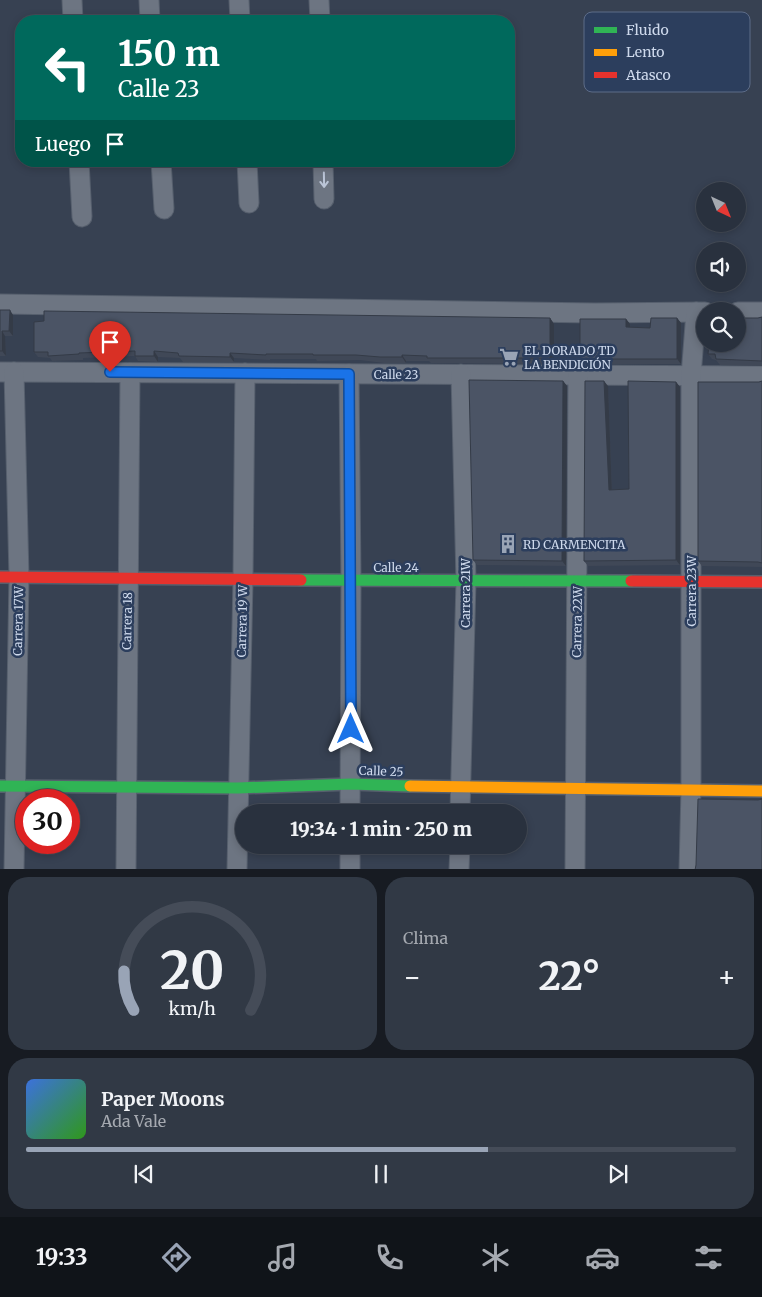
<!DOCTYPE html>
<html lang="es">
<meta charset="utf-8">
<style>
:root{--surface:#29313e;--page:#313945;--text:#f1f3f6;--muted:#a5a9b0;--line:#454c58;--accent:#99a4b6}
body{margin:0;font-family:Merriweather,serif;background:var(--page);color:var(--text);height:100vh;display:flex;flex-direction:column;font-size:19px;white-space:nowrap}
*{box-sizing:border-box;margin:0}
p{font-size:16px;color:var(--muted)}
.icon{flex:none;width:28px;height:28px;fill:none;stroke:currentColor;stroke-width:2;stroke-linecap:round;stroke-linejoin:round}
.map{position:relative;height:869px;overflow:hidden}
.panel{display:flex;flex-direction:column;gap:8px;padding:8px;background:#171b22;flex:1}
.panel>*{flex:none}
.hud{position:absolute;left:15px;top:15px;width:500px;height:152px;border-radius:20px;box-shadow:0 2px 8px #0003,0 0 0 1px var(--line);background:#00695c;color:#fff;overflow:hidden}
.needle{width:32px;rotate:137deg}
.fabs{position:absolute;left:696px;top:182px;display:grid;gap:10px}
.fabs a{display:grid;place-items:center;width:50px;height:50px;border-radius:50%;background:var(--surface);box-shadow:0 2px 8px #0003,0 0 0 1px var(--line);font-size:25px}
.speed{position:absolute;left:15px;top:789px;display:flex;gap:10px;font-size:25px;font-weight:700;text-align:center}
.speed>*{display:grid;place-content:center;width:65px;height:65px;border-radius:50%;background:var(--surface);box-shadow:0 2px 8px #0003,0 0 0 1px var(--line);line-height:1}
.speed .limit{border:8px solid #d22;background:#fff;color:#111}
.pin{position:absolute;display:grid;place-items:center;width:42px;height:42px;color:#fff;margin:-51px -21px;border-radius:50% 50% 50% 0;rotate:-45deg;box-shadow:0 0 5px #0007}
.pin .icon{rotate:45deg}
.me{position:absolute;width:55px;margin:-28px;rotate:0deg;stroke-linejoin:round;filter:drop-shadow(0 0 4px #0008)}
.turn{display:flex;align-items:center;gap:18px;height:105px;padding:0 20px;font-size:22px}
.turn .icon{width:65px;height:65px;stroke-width:2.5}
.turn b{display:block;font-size:35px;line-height:42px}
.then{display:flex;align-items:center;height:48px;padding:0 20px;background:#0003;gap:10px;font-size:19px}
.big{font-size:38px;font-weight:800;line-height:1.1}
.panel .card{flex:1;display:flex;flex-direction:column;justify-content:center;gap:8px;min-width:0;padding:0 18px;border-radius:20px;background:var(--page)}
.panel .dial{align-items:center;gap:0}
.dial svg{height:130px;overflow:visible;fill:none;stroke:var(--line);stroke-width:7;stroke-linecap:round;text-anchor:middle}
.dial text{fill:var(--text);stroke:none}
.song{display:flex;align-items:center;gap:15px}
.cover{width:60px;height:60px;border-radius:8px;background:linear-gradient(135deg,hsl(220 70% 55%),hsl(110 70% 35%))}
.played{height:5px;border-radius:2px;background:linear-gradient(90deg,var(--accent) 65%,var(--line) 65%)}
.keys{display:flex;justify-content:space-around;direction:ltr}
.heat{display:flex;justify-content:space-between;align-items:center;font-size:28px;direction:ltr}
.panel .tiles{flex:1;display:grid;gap:8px;grid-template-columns:1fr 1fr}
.card:last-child{grid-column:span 2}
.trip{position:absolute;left:235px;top:804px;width:292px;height:50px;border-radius:25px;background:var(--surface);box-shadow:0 2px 8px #0003,0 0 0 1px var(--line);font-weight:800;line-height:50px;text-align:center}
.tab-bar{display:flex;height:80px;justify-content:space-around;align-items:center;background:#101419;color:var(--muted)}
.tab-bar .icon{width:35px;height:35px}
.tab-bar .selected{color:var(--accent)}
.tab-bar b{font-size:22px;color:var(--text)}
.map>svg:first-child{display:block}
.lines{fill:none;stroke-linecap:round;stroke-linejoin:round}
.street-casing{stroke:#565f6d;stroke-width:21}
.fast-casing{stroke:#565f6d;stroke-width:14}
.slow-casing{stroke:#565f6d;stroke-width:14}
.jam-casing{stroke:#565f6d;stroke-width:14}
.street{stroke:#6d7582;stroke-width:19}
.fast{stroke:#30b455;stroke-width:11}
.slow{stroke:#ff9f0a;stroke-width:11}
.jam{stroke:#e5322d;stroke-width:11}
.wall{fill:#404857}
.shaded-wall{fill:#343b47}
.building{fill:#4b5465;stroke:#343b47}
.oneway{stroke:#bbc5d7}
.route-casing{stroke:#114b97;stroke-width:12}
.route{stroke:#1a73e8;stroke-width:9}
.labels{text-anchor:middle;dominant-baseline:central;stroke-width:5;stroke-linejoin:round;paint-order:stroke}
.poi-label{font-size:12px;fill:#ced9ec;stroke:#2c3e5d;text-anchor:start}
.street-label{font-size:12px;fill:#ced9ec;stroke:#2c3e5d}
.key{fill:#2c3e5d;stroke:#5d6c88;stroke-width:1}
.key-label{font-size:14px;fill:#ced9ec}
</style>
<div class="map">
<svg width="762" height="870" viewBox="0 0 762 870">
<rect width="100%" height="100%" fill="#374152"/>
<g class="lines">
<g class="street-casing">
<g id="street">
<polyline points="72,0 73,21"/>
<polyline points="149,0 150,21"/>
<polyline points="239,0 240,21"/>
<polyline points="319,0 320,21"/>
<polyline points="79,161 82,217"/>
<polyline points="161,161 164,209"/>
<polyline points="247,161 249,203"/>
<polyline points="323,161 324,199"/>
<polyline points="0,304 595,313 705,312"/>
<polyline points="738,312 762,312"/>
<polyline points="0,372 762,376"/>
<polyline points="349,374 351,581 350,812"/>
<polyline points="460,812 466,581 461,374"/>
<polyline points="14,870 19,577 14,372"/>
<polyline points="126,870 130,373"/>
<polyline points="237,870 243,579 245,373"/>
<polyline points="350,870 350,845"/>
<polyline points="459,870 460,845"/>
<polyline points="575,870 578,375"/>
<polyline points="689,870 691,789 691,376 696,312"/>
</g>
</g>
<g class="fast-casing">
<g id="fast">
<polyline points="301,580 631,581"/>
<polyline points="0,786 238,788 351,784 410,786"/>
</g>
</g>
<g class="slow-casing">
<polyline id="slow" points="410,786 762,791"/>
</g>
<g class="jam-casing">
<g id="jam">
<polyline points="0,577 301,580"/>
<polyline points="631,581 762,582"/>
</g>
</g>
<use href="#street" class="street"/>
<use href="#fast" class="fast"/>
<use href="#slow" class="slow"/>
<use href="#jam" class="jam"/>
</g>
<g class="wall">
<polygon points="0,310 13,315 13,336 5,336 6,356 0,356"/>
<polygon points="762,317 762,366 720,365 716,360 712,359 708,354 758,318"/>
<polygon points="550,318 554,324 554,364 431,363 429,361 406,361 406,363 384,363 360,360 317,361 316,359 270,359 270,360 234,358 234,362 183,362 180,358 158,357 158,362 138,361 135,356 83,358 83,360 52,361 50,358 38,357 34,352"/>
<polygon points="677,318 681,323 681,364 584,364 580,359 626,319 630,324 630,327 650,328"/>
<polygon points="563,381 567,386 566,566 477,565 473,560"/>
<polygon points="762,381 762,567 702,566 698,561 759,382"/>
<polygon points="676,382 680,387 680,565 588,566 584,561 608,386 612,490 629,489"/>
</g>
<g class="shaded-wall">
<polygon points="10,310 13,315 13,336 9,331"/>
<polygon points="550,318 554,324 554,364 550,358"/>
<polygon points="677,318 681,323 681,364 677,359"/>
<polygon points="626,319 630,324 630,332 626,327"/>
<polygon points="2,331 5,336 6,356 2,351"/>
<polygon points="154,351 158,357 158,362 154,356"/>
<polygon points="230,353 234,358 234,362 230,357"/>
<polygon points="402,355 406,361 406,363 402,357"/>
<polygon points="563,381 567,386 566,566 562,561"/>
<polygon points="604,381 608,386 612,495 609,490"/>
<polygon points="676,382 680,387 680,565 676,560"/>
</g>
<g class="building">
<polygon points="0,310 10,310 9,331 2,331 2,351 0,351"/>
<polygon points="44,311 550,318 550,358 427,358 427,356 402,355 402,357 380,357 356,355 313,355 313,354 266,354 266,355 230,353 230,357 179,356 178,353 154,351 154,356 135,356 135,351 79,353 79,354 48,356 48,352 34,352 34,322 44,321"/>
<polygon points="762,317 762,361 716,359 715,354 708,354 709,344 738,344 738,318 758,318"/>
<polygon points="651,318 677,318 677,359 580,359 580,319 626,319 626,327 650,328"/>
<polygon points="469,380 563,381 562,561 473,560"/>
<polygon points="585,381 604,381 609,490 629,489 628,381 676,382 676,560 584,561"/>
<polygon points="762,381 762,563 758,562 698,561 698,382 759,382"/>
<polygon points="698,799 758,800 762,799 762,870 695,870 696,865"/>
</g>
<defs><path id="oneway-shaft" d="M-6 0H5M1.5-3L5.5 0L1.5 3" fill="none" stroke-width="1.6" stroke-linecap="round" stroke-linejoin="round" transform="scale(1.25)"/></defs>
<use class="oneway" href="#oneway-shaft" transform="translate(324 180) rotate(89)"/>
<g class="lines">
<g class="route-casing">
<polyline id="route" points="110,372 349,374 351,729"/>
</g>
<use href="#route" class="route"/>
</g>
<defs>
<g id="supermarket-bare" transform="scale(1.5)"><path d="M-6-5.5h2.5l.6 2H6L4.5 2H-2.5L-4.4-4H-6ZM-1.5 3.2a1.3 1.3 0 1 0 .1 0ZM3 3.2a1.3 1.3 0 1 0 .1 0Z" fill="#99a4b6" stroke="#2c3e5d" stroke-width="2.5" paint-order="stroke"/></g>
<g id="building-bare" transform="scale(1.5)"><path d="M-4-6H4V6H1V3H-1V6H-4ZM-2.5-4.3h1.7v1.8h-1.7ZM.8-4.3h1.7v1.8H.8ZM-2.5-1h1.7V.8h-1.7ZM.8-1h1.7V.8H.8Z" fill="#99a4b6" stroke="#2c3e5d" stroke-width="2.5" paint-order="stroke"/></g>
</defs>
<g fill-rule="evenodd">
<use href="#supermarket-bare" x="509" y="357"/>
<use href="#building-bare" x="508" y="544"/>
</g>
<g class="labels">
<g class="poi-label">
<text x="524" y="350">EL DORADO TD<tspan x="524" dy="14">LA BENDICIÓN</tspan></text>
<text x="523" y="544">RD CARMENCITA</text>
</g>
<g class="street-label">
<text x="396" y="374">Calle 23</text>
<text x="396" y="567">Calle 24</text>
<text transform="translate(691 591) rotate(-90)">Carrera 23W</text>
<text transform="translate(465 593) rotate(-90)">Carrera 21W</text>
<text transform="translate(18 621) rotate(-89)">Carrera 17W</text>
<text transform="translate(127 621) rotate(-89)">Carrera 18</text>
<text transform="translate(242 621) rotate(-89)">Carrera 19 W</text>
<text transform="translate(577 622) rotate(-89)">Carrera 22W</text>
<text transform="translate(381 771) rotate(2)">Calle 25</text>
</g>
</g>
<rect x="584" y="12" width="166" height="80" rx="8" class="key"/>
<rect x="594" y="27" width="23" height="6" fill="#30b455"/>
<rect x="594" y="49" width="23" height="7" fill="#ff9f0a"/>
<rect x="594" y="72" width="23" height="6" fill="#e5322d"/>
<g class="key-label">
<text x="626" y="35">Fluido</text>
<text x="626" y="57">Lento</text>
<text x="626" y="80">Atasco</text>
</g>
</svg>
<div class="fabs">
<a><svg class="needle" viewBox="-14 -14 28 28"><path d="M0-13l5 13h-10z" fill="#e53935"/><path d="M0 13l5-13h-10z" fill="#a5a9b0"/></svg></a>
<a><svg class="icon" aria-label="sound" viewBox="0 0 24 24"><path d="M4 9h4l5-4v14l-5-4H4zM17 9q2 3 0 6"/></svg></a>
<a><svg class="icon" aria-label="search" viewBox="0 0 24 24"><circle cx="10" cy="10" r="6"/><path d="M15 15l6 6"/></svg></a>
</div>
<div class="speed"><div class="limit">30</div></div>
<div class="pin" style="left:110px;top:372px;background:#d93025"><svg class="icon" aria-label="arrive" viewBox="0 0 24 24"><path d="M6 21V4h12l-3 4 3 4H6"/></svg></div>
<svg class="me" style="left:351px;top:729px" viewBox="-20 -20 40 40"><path d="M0-17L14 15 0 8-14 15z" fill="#1a73e8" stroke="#fff" stroke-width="4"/></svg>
<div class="trip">19:34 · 1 min · 250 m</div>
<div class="hud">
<div class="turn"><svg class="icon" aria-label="left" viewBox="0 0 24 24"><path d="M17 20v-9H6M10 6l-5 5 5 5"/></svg><div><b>150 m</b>Calle 23</div></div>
<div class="then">Luego<svg class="icon" aria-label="arrive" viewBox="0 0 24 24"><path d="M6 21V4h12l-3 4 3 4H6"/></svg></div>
</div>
</div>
<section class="panel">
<div class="tiles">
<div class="card dial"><svg viewBox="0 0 100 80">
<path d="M14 69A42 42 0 1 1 86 69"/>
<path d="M14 69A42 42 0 0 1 8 45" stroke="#99a4b6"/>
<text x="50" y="56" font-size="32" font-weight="700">20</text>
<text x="50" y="72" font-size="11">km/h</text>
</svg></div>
<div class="card"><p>Clima</p>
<div class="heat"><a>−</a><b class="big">22°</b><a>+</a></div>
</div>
<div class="card">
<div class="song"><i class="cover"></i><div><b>Paper Moons</b><p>Ada Vale</p></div></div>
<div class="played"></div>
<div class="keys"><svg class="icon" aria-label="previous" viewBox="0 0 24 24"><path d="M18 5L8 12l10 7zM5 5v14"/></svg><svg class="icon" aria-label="pause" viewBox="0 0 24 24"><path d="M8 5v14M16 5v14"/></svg><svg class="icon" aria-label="next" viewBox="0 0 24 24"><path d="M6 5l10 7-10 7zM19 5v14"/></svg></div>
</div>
</div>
</section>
<nav class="tab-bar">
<b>19:33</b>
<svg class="icon selected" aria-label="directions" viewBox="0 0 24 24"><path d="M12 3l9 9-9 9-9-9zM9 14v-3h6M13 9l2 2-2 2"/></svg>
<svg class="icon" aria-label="music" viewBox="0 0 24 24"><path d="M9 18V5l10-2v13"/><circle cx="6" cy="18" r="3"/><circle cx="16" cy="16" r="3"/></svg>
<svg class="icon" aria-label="phone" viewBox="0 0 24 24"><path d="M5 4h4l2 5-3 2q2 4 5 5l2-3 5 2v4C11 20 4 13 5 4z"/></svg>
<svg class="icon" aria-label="climate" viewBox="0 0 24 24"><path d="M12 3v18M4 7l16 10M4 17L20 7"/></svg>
<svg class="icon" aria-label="car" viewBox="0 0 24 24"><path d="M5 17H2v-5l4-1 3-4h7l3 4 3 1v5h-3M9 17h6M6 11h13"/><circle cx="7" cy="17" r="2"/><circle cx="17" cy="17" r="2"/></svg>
<svg class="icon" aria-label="filters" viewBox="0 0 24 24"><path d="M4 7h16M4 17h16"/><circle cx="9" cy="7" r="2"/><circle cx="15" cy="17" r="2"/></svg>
</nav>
